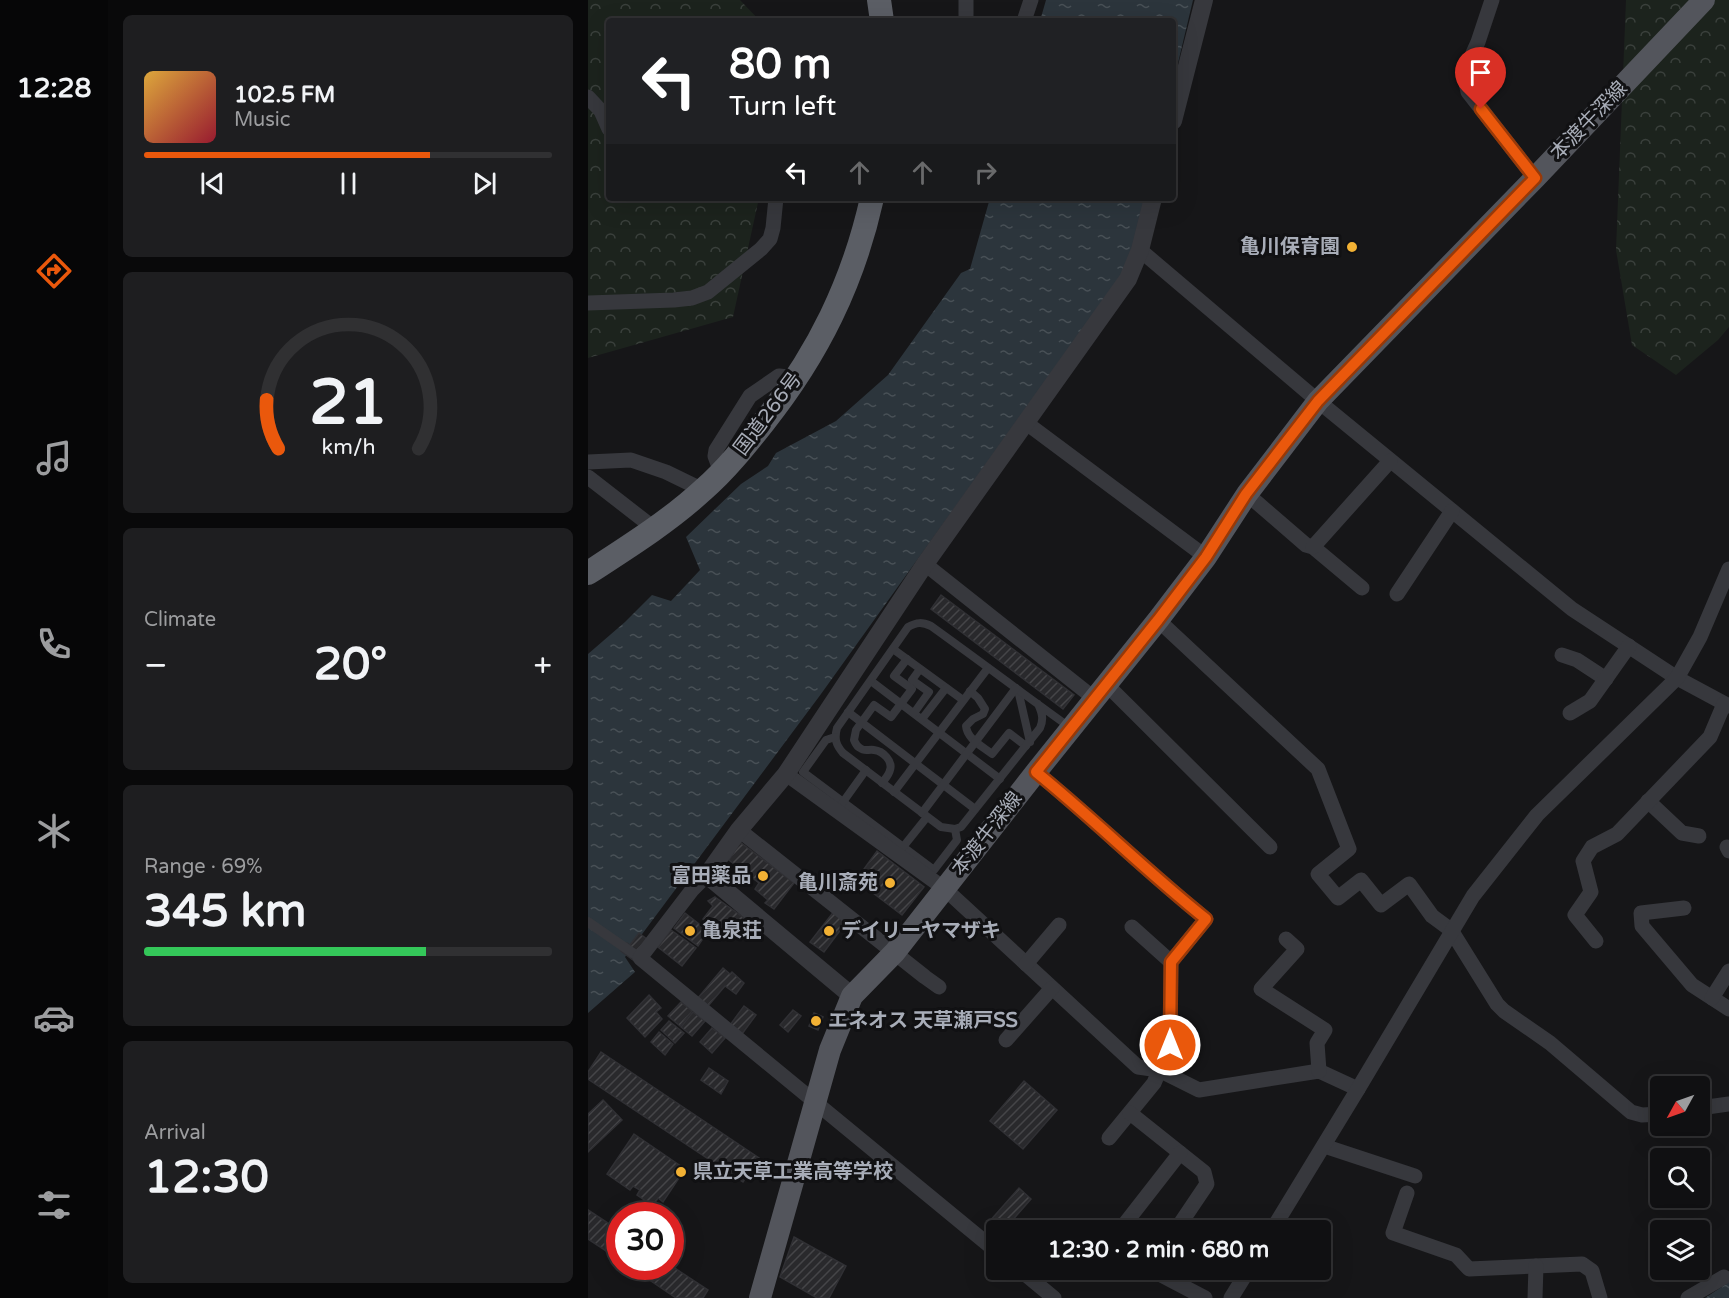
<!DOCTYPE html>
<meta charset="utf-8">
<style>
:root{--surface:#101012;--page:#1e1e20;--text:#f1f3f6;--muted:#9c9d9f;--line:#303032;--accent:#ea580c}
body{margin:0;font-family:"Varela Round","Noto Sans JP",sans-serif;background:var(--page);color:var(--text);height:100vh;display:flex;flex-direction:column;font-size:22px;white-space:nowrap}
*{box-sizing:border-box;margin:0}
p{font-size:20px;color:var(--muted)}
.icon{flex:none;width:33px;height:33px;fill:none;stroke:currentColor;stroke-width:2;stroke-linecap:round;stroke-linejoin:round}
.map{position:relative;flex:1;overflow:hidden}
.panel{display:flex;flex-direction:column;gap:15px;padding:15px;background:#09090a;width:480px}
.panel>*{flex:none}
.guide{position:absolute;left:18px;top:18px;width:570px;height:183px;border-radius:6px;box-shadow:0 6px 24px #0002,0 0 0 2px var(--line);background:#202124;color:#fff;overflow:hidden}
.needle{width:39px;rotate:230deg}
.controls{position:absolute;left:1062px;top:1076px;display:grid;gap:12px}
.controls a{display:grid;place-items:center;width:60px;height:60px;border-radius:6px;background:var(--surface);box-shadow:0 6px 24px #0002,0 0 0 2px var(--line);font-size:30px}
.speed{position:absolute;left:18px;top:1202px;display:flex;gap:12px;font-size:30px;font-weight:700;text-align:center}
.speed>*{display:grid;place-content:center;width:78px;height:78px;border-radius:50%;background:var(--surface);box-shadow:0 6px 24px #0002,0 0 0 2px var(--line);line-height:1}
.speed .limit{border:9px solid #d22;background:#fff;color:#111}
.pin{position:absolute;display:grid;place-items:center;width:51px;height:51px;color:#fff;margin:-62px -26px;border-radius:50% 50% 50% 0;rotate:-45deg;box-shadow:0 0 6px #0007}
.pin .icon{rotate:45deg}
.me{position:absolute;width:66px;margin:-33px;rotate:0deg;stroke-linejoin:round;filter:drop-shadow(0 0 4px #0008)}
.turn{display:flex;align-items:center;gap:21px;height:126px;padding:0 24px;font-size:27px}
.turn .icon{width:78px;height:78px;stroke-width:2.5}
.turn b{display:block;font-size:42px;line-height:51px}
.lanes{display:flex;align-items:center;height:57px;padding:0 24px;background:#0003;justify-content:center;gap:30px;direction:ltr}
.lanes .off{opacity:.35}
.big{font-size:45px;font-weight:700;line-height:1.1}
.panel .tile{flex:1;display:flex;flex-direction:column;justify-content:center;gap:9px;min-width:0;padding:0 21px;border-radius:9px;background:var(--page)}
.panel .dial{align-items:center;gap:0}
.dial svg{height:156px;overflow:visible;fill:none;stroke:var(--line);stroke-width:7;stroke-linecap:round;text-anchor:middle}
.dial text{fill:var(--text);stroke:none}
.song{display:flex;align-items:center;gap:18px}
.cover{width:72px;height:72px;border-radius:9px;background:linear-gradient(135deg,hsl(40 70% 55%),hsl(350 70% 35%))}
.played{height:6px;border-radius:3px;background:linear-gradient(90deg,var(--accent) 70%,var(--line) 70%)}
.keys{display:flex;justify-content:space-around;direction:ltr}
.heat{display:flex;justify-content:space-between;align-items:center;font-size:33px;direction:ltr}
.charge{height:9px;border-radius:4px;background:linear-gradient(90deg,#34c759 69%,var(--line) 0)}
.trip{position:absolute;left:398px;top:1220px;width:345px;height:60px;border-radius:6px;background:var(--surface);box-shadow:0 6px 24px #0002,0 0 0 2px var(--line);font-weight:700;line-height:60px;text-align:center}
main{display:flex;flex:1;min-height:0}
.tab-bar{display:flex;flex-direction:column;width:108px;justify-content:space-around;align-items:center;background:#060607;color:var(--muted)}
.tab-bar .icon{width:42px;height:42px}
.tab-bar .current{color:var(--accent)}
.tab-bar b{font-size:27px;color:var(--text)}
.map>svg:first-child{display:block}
.forest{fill:url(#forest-crowns)}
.water{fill:url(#water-ripples)}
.building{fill:url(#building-hatch);stroke:#303034;stroke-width:1.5}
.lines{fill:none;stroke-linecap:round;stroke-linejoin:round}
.service{stroke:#37383d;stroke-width:8}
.pedestrian{stroke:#37383d;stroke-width:10}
.minor{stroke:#37383d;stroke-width:15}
.tertiary{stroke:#37383d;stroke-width:18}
.primary{stroke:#53555c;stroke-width:22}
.trunk{stroke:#5b5e65;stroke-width:24}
.route-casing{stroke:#983908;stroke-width:15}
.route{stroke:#ea580c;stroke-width:10}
.poi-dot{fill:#f2b134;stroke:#111113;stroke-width:2}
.labels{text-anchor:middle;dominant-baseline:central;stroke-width:6;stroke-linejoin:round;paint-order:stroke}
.street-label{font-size:20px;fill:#a8adb8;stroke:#111113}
.poi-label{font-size:20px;font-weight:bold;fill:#a8adb8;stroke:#111113;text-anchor:start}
</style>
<main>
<nav class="tab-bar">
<b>12:28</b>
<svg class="icon current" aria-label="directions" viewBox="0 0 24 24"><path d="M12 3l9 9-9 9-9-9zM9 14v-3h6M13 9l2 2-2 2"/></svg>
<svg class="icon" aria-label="music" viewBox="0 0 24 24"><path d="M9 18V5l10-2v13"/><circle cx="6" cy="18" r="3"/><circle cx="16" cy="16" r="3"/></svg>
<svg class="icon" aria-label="phone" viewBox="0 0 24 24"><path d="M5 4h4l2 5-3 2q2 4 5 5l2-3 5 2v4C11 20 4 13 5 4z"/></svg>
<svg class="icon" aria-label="climate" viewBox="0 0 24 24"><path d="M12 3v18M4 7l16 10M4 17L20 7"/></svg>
<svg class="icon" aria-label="car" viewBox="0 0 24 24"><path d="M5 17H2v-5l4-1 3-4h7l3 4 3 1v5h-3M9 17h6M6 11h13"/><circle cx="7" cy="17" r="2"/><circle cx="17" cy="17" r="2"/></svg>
<svg class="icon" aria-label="filters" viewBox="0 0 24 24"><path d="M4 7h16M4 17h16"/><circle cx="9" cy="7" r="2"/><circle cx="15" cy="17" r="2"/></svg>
</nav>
<section class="panel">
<div class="tile">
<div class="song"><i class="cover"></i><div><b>102.5 FM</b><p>Music</p></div></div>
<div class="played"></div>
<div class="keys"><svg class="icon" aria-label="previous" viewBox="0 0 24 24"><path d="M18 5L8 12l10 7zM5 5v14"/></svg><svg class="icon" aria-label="pause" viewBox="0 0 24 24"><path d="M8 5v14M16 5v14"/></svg><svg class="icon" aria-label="next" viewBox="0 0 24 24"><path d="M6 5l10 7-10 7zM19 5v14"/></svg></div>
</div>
<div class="tile dial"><svg viewBox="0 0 100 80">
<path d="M14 69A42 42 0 1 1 86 69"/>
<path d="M14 69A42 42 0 0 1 8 44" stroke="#ea580c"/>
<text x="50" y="56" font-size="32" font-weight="700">21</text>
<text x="50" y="72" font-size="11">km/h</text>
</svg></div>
<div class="tile"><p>Climate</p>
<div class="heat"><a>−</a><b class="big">20°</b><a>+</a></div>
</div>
<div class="tile"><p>Range · 69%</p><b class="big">345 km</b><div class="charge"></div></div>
<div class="tile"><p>Arrival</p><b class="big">12:30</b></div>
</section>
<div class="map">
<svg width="1141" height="1298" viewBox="0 0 1141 1298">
<defs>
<pattern id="forest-crowns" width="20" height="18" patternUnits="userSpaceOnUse" patternTransform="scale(1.5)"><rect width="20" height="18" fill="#1c231d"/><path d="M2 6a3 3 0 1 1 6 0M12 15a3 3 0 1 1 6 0" fill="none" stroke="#3a403c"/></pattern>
<pattern id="water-ripples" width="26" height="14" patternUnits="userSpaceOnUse" patternTransform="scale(1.5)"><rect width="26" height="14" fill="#2c353c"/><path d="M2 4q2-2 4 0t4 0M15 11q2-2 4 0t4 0" fill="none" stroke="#485056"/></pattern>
<pattern id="building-hatch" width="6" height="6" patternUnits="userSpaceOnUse" patternTransform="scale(1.5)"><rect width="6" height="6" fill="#29292c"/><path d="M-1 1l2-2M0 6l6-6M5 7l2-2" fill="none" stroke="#454548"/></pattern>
</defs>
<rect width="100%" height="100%" fill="#161618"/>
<g class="forest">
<polygon points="0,0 152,0 172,21 21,21 21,198 171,198 145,317 0,358"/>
<polygon points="1038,0 1141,0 1141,327 1130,340 1088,375 1044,345 1028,250"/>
</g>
<g class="water">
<polygon points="458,0 605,0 585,84 585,21 452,21"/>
<polygon points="402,198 557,198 548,237 537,270 233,694 37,957 47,972 0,1013 0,654 37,622 64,595 83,601 112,570 98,537 153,484 180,466 188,453 248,421 300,375 373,273 382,269"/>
<polygon points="1141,1282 1141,1298 1117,1298"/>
</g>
<g class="building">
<polygon points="353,595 486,695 475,709 343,609"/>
<polygon points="152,842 206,883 186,909 177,903 180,900 167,889 171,883 141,860"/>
<polygon points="289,851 336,887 314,915 268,880"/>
<polygon points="127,897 156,918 142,937 115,919 125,906 120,901"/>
<polygon points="247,910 260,920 236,952 222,942"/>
<polygon points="97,913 120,931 110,946 86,928"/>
<polygon points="83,930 108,948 94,966 70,947"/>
<polygon points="51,933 60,940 45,960 33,951 39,943 42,945"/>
<polygon points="135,968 142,974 144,972 156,983 148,994 137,986 120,1006 109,999"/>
<polygon points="61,995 73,1008 68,1012 74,1019 57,1037 39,1018"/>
<polygon points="93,1002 104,1011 92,1026 80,1016"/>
<polygon points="156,1006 168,1015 154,1034 142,1025"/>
<polygon points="205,1010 213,1016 200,1032 192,1025"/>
<polygon points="105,1012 117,1021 104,1036 93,1027"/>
<polygon points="226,1013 235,1017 230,1030 221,1026"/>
<polygon points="81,1021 96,1033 87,1043 73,1030"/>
<polygon points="124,1028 137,1038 124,1053 112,1042"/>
<polygon points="71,1032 85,1044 77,1055 63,1042"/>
<polygon points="13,1052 171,1158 155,1182 0,1079 0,1072"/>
<polygon points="121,1068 140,1081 133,1094 113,1080"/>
<polygon points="436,1081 469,1110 435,1149 402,1121"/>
<polygon points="15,1100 34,1120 0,1152 0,1114"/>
<polygon points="46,1134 97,1169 75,1202 70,1198 65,1206 49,1195 52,1190 45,1186 42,1190 19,1174"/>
<polygon points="431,1188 443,1199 416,1230 410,1230 401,1222"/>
<polygon points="0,1210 32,1231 32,1260 0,1239"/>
<polygon points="206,1237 258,1266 241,1298 229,1298 192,1277"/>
<polygon points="82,1265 120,1290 115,1298 88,1298 41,1266"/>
</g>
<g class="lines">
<g class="service">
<polyline points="305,649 375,700"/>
<polyline points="283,681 412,779"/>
<polyline points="430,690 442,742"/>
<path d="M382,691L390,698L397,709L395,714L385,719L378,726C379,739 394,746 404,754L421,733L438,746"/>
<path d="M450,704C454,713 456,719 452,728L373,827L367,829L353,827L255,753C248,745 246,739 249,728L320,627C329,622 334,622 343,626C389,659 434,693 480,726"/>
<polyline points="260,712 387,809"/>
<polyline points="326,713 341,692 324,680 332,669"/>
<polyline points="334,719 358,688"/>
<polyline points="247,737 238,740 215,772 346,870 369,840 367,829"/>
<path d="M294,783C297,779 301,775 302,770C305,761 295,751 286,750C280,749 277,752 272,748C268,746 268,744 266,740L268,730L286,705L303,717L324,689L306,676L319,659"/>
<polyline points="306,792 400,668"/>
<polyline points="255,802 278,770"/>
<polyline points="334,813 428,688"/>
<polyline points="315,847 339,817"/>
</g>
<polyline class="pedestrian" points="0,922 52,958"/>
<g class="minor">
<polyline points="904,0 890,42 876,73 880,92 947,178"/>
<polyline points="378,21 378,0"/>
<polyline points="436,21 443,0"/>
<polyline points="0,97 13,111 21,129"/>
<polyline points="552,250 730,401 984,609 1089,678 1141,706"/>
<polyline points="0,303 86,300 104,298 120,292 173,249 182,239 185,228 188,198"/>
<polyline points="437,422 618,557"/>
<polyline points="0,462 43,460 78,472 115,490"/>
<polyline points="133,472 127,456 128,450 162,396 191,376 200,377 207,381"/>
<polyline points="0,477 67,529"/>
<polyline points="659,494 718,545 725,547 774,588"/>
<polyline points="725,547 802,461"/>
<polyline points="337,564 507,699"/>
<polyline points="809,594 864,511"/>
<polyline points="570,620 730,769 761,849 730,874 750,898 773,880 793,905 821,884 844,916 863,930 909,1004 916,1011 962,1043 1043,1112 1054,1115 1072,1114"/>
<polyline points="974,655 989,660 1018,679"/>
<polyline points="519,685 682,847"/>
<polyline points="982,713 1002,701 1041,646"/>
<path d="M448,772C506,819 559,872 618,919L583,962L582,1045L566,1083L521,1138"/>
<polyline points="198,774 357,889 550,1067 571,1070 611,1090 731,1071 770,1089"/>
<polyline points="1060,801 1094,833 1111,836"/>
<polyline points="151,830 337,977 351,987"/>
<polyline points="1139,847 1141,851"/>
<polyline points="119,875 104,890 52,958 408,1251"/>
<polyline points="1096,908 1053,913 1054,926 1104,985 1141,1009"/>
<polyline points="544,927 583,962"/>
<polyline points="698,939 709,949 673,989 737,1030 729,1043 731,1071"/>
<polyline points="1008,941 987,915 1003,892 995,861 1004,847 1029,834 1122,737 1136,704"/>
<polyline points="438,964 471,925"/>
<polyline points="1124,998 1141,971"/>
<polyline points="418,1040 464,988"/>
<polyline points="1112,1108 1141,1104"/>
<polyline points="542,1113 616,1172 619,1184 588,1230"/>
<polyline points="736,1146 827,1176"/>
<polyline points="819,1193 805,1233 868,1255 881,1269 994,1264 1004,1271 1012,1298"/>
<polyline points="532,1230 592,1153"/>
<polyline points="684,1230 770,1089 885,896 949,815 1089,678 1112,637 1141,569"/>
<polyline points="431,1269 466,1298"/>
<polyline points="562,1269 617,1298"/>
<polyline points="643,1298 661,1269"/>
<polyline points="947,1298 948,1266"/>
<polyline points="1100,1298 1136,1277"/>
</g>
<g class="tertiary">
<polyline points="585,121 616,0"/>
<polyline points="264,996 119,875 151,830 198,774 337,564 540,279 552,250 565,198"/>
</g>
<polyline class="primary" points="172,1298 242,1050 264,996 307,952 448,772 570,620 618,557 659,494 730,401 947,178 1116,0"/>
<g class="trunk">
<polyline points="291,0 294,21"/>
<path d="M0,573C40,547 80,522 115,490C138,470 157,446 176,422C230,354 265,283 284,198"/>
</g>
</g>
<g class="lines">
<g class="route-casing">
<path id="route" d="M582,1045L583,962L618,919C559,872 506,819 448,772L570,620L618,557L658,494L730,401L947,178L893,109"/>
</g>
<use href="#route" class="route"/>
</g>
<g class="poi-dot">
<circle cx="764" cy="247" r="6"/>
<circle cx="175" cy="876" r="6"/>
<circle cx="302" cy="883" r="6"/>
<circle cx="102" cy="931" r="6"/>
<circle cx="241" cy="931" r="6"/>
<circle cx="228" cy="1021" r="6"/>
<circle cx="93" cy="1172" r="6"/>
</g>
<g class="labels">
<g class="street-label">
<text transform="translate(1001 121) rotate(-46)">本渡牛深線</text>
<text transform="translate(180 414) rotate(-53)">国道266号</text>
<text transform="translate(399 834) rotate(-52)">本渡牛深線</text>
</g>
<g class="poi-label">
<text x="752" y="247" text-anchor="end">亀川保育園</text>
<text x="163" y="876" text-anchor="end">富田薬品</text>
<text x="290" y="883" text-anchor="end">亀川斎苑</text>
<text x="114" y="931">亀泉荘</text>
<text x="253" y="931">デイリーヤマザキ</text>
<text x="240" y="1021">エネオス 天草瀬戸SS</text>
<text x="105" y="1172">県立天草工業高等学校</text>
</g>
</g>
</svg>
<div class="controls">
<a><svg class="needle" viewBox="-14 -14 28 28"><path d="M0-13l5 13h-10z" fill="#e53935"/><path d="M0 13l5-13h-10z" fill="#9c9d9f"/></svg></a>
<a><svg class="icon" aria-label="search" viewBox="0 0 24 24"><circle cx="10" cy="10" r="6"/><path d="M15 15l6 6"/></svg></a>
<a><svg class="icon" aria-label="layers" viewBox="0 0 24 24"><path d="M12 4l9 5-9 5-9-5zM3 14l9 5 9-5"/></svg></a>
</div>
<div class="speed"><div class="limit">30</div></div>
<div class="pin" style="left:893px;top:109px;background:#d93025"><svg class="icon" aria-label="arrive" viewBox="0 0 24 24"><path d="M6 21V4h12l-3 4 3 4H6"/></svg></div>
<svg class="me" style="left:582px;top:1045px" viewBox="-20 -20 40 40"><circle r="17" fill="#ea580c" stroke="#fff" stroke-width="3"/><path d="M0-11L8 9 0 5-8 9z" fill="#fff"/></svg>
<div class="trip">12:30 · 2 min · 680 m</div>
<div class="guide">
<div class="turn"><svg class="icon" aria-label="left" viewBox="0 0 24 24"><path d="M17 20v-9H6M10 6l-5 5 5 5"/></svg><div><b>80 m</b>Turn left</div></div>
<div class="lanes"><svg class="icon" aria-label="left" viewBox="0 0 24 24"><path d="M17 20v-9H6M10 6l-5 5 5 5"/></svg><svg class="icon off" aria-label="ahead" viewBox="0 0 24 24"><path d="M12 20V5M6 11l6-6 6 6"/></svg><svg class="icon off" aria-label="ahead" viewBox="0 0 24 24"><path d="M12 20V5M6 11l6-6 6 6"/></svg><svg class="icon off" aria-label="right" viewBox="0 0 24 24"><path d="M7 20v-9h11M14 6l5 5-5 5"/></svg></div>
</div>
</div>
</main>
